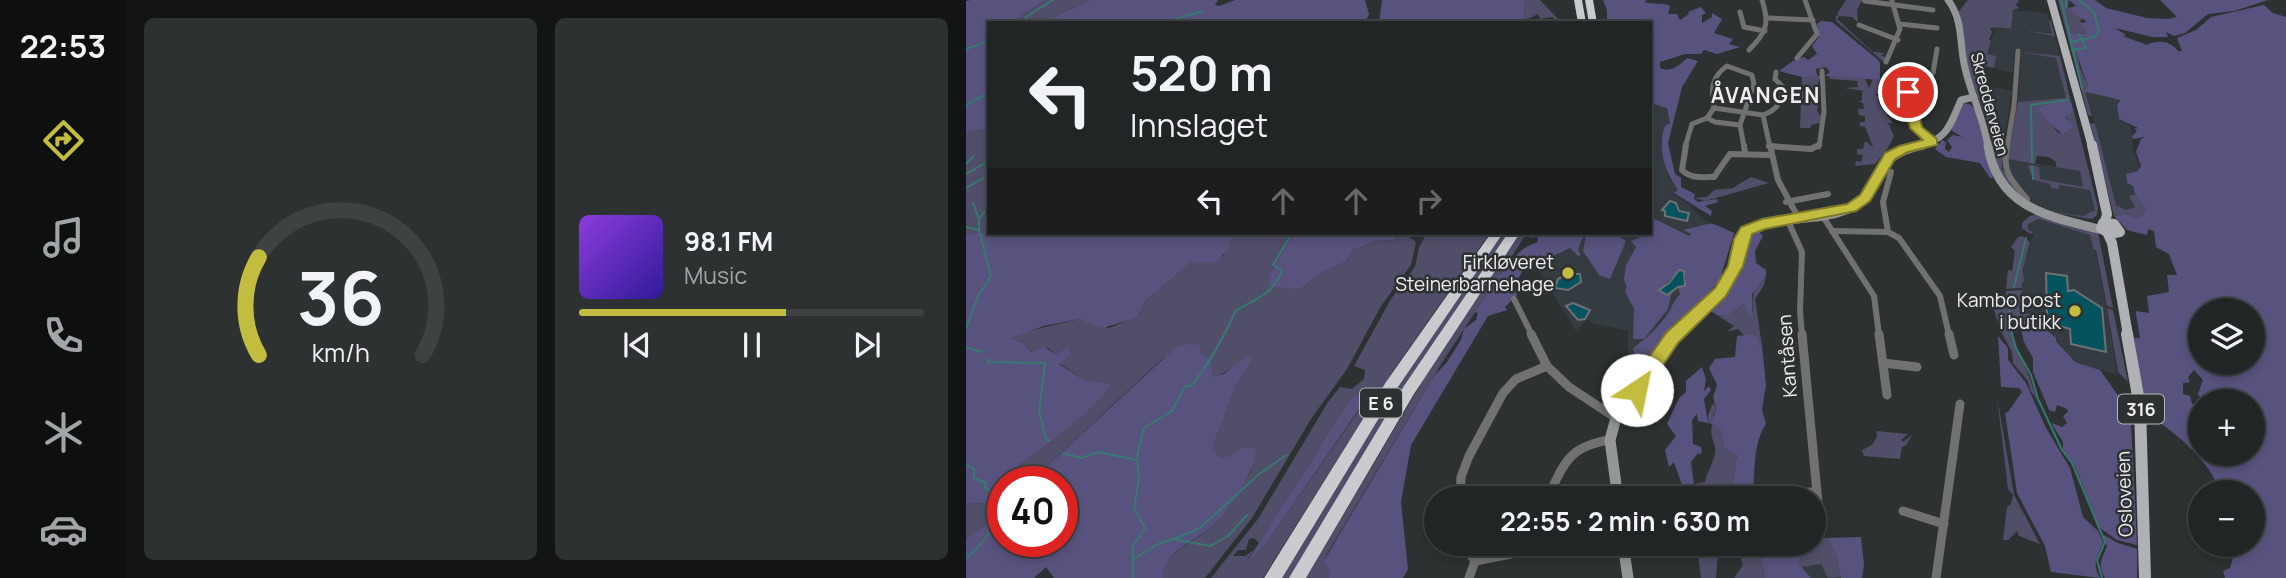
<!DOCTYPE html>
<meta charset="utf-8">
<style>
:root{--surface:#222526;--page:#2e3132;--text:#f1f3f6;--muted:#a2a5a7;--line:#3f4243;--accent:#c2bd3f}
body{margin:0;font-family:Manrope,sans-serif;background:var(--page);color:var(--text);height:100vh;display:flex;flex-direction:column;font-size:26px;white-space:nowrap}
*{box-sizing:border-box;margin:0}
p{font-size:23px;color:var(--muted)}
.icon{flex:none;width:38px;height:38px;fill:none;stroke:currentColor;stroke-width:2;stroke-linecap:round;stroke-linejoin:round}
.map{position:relative;flex:1;overflow:hidden}
.details{display:flex;flex-direction:column;gap:18px;padding:18px;background:#131415;width:840px}
.details>*{flex:none}
.top-card{position:absolute;left:21px;top:21px;width:665px;height:214px;border-radius:0px;box-shadow:0 4px 10px #0003,0 0 0 2px var(--line);background:#222526;color:var(--text);overflow:hidden}
.buttons{position:absolute;left:1222px;top:298px;display:grid;gap:14px}
.buttons a{display:grid;place-items:center;width:77px;height:77px;border-radius:50%;background:var(--surface);box-shadow:0 4px 10px #0003,0 0 0 2px var(--line);font-size:35px}
.speed{position:absolute;left:21px;top:466px;display:flex;gap:14px;font-size:35px;font-weight:700;text-align:center}
.speed>*{display:grid;place-content:center;width:91px;height:91px;border-radius:50%;background:var(--surface);box-shadow:0 4px 10px #0003,0 0 0 2px var(--line);line-height:1}
.speed .limit{border:10px solid #d22;background:#fff;color:#111}
.pin{position:absolute;display:grid;place-items:center;width:60px;height:60px;color:#fff;margin:-30px;border:4px solid #fff;border-radius:50%;box-shadow:0 2px 7px #0007}
.me{position:absolute;width:77px;margin:-38px;rotate:34deg;stroke-linejoin:round;filter:drop-shadow(0 0 5px #0008)}
.turn{display:flex;align-items:center;gap:24px;height:147px;padding:0 28px;font-size:32px}
.turn .icon{width:91px;height:91px;stroke-width:2.5}
.turn b{display:block;font-size:49px;line-height:60px}
.lanes{display:flex;align-items:center;height:66px;padding:0 28px;background:#0003;justify-content:center;gap:35px;direction:ltr}
.lanes .off{opacity:.35}
.details .card{flex:1;display:flex;flex-direction:column;justify-content:center;gap:10px;min-width:0;padding:0 24px;border-radius:10px;background:var(--page)}
.details .dial{align-items:center;gap:0}
.dial svg{height:182px;overflow:visible;fill:none;stroke:var(--line);stroke-width:7;stroke-linecap:round;text-anchor:middle}
.dial text{fill:var(--text);stroke:none}
.song{display:flex;align-items:center;gap:21px}
.cover{width:84px;height:84px;border-radius:10px;background:linear-gradient(135deg,hsl(270 70% 55%),hsl(250 70% 35%))}
.played{height:7px;border-radius:4px;background:linear-gradient(90deg,var(--accent) 60%,var(--line) 60%)}
.keys{display:flex;justify-content:space-around;direction:ltr}
.details .tiles{flex:1;display:grid;gap:18px;grid-template-columns:repeat(2,1fr)}
.trip{position:absolute;left:458px;top:486px;width:402px;height:70px;border-radius:35px;background:var(--surface);box-shadow:0 4px 10px #0003,0 0 0 2px var(--line);font-weight:700;line-height:70px;text-align:center}
main{display:flex;flex:1;min-height:0}
.tab-bar{display:flex;flex-direction:column;width:126px;justify-content:space-around;align-items:center;background:#0e0f0f;color:var(--muted)}
.tab-bar .icon{width:49px;height:49px}
.tab-bar .active{color:var(--accent)}
.tab-bar b{font-size:32px;color:var(--text)}
.map>svg:first-child{display:block}
.built{fill:#343c42}
.green{fill:#514e69;fill-rule:evenodd}
.forest{fill:#58537e;fill-rule:evenodd}
.lines{fill:none;stroke-linecap:round;stroke-linejoin:round}
.stream{stroke:#367971;stroke-width:2}
.building{fill:#04535f;stroke:#6e7172;stroke-width:2}
.street-far2{stroke:#717172;stroke-width:5}
.street-far1{stroke:#717172;stroke-width:6}
.street{stroke:#717172;stroke-width:9}
.secondary-far2{stroke:#949697;stroke-width:7}
.secondary-far1{stroke:#949697;stroke-width:9}
.secondary{stroke:#949697;stroke-width:11}
.primary-far2{stroke:#b0b1b4;stroke-width:8}
.primary-far1{stroke:#b0b1b4;stroke-width:10}
.primary{stroke:#b0b1b4;stroke-width:12}
.highway{fill:#c9cbce;fill-rule:evenodd}
.route{fill:#c2bd3f;stroke:#7e7b29;stroke-width:2}
.poi-dot{fill:#c2bd3f;stroke:#2e3132;stroke-width:2.5}
.labels{text-anchor:middle;dominant-baseline:central;stroke-width:5;stroke-linejoin:round;paint-order:stroke}
.far-street-label{font-size:16px;fill:#edeeef;stroke:#2e3132}
.shield{fill:#2e3132;stroke:#b4b5b6;stroke-width:2}
.shield-label{font-size:18px;font-weight:bold;fill:#edeeef}
.poi-label{font-size:19px;fill:#edeeef;stroke:#2e3132;text-anchor:end}
.street-label{font-size:19px;fill:#edeeef;stroke:#2e3132}
.far-district-label{font-size:21px;font-weight:bold;letter-spacing:2px;fill:#edeeef;stroke:#2e3132}
</style>
<main>
<nav class="tab-bar">
<b>22:53</b>
<svg class="icon active" aria-label="directions" viewBox="0 0 24 24"><path d="M12 3l9 9-9 9-9-9zM9 14v-3h6M13 9l2 2-2 2"/></svg>
<svg class="icon" aria-label="music" viewBox="0 0 24 24"><path d="M9 18V5l10-2v13"/><circle cx="6" cy="18" r="3"/><circle cx="16" cy="16" r="3"/></svg>
<svg class="icon" aria-label="phone" viewBox="0 0 24 24"><path d="M5 4h4l2 5-3 2q2 4 5 5l2-3 5 2v4C11 20 4 13 5 4z"/></svg>
<svg class="icon" aria-label="climate" viewBox="0 0 24 24"><path d="M12 3v18M4 7l16 10M4 17L20 7"/></svg>
<svg class="icon" aria-label="car" viewBox="0 0 24 24"><path d="M5 17H2v-5l4-1 3-4h7l3 4 3 1v5h-3M9 17h6M6 11h13"/><circle cx="7" cy="17" r="2"/><circle cx="17" cy="17" r="2"/></svg>
</nav>
<section class="details">
<div class="tiles">
<div class="card dial"><svg viewBox="0 0 100 80">
<path d="M14 69A42 42 0 1 1 86 69"/>
<path d="M14 69A42 42 0 0 1 14 26" stroke="#c2bd3f"/>
<text x="50" y="56" font-size="32" font-weight="700">36</text>
<text x="50" y="72" font-size="11">km/h</text>
</svg></div>
<div class="card">
<div class="song"><i class="cover"></i><div><b>98.1 FM</b><p>Music</p></div></div>
<div class="played"></div>
<div class="keys"><svg class="icon" aria-label="previous" viewBox="0 0 24 24"><path d="M18 5L8 12l10 7zM5 5v14"/></svg><svg class="icon" aria-label="pause" viewBox="0 0 24 24"><path d="M8 5v14M16 5v14"/></svg><svg class="icon" aria-label="next" viewBox="0 0 24 24"><path d="M6 5l10 7-10 7zM19 5v14"/></svg></div>
</div>
</div>
</section>
<div class="map">
<svg width="1320" height="578" viewBox="0 0 1320 578">
<rect width="100%" height="100%" fill="#2e3132"/>
<g class="built">
<polygon points="1047,10 1081,13 1087,34 1053,31 1089,36 1104,99 1052,102 1055,50 1049,49 1047,73 1028,68 1029,63 1021,54 1025,41 1031,27 1044,29"/>
<polygon points="1014,84 1046,91 1038,139 1014,100"/>
<polygon points="1120,92 1156,100 1151,105 1154,120 1165,126 1167,149 1173,165 1173,171 1160,174 1161,183 1167,186 1169,194 1164,195 1170,207 1160,210 1150,205"/>
<polygon points="684,103 701,107 704,123 695,142 703,177 712,190 706,195 718,200 736,218 768,233 754,279 737,300 707,325 683,357 673,360 668,356 664,359 662,355 662,331 627,323 621,319 610,331 572,269 595,233 684,233"/>
<polygon points="1041,159 1123,172 1132,208 1131,215 1120,220 1082,211 1066,203 1057,188 1045,177"/>
<polygon points="1069,219 1119,232 1126,237 1140,303 1151,375 1109,362 1085,334 1076,328 1074,325 1078,324 1075,320 1053,307 1056,294 1055,283 1058,283 1058,265 1068,233 1062,231 1062,225"/>
<polygon points="862,539 871,557 875,578 833,578 838,544 849,544 849,540"/>
</g>
<g class="green">
<polygon points="79,0 124,0 92,15 85,23 45,23"/>
<polygon points="559,0 574,0 596,23 590,23 587,17 574,19 572,14 560,20 563,23 558,23"/>
<polygon points="880,0 902,0 895,2 891,10 892,22 895,25 886,17 873,16 871,19 907,52 919,53 915,55 920,58 919,63 870,21 870,16 873,15 871,14"/>
<path d="M1002,0H1053L1050,5L1053,8L1047,10L1045,29L1086,34L1083,20L1085,21L1089,36C1075,34 1036,25 1024,28L1026,32L1023,40L1025,41L1021,54L1030,56L1028,68L1014,65L1011,77L1015,100L1038,139L1036,169L1058,198L1050,196L1029,164L1021,121L1002,71L993,11Z"/>
<polygon points="1092,0 1103,0 1102,7 1119,19 1114,20 1122,34 1106,33 1114,68 1122,86 1120,94 1126,116 1122,115"/>
<polygon points="1055,52 1094,56 1105,102 1071,107 1092,133 1100,134 1104,123 1099,116 1108,112 1132,208 1131,215 1126,219 1082,211 1117,216 1129,210 1124,190 1093,185 1093,189 1085,188 1084,184 1068,180 1062,167 1063,165 1073,167 1074,179 1117,187 1114,171 1090,167 1090,162 1083,157 1071,156 1069,164 1041,159 1052,102 1100,98 1090,58"/>
<polygon points="845,74 855,76 851,86 845,91 854,101 851,111 855,116 854,123 845,125 844,128 834,128 836,77"/>
<polygon points="863,76 899,79 903,88 907,79 914,80 913,94 908,94 912,96 913,104 927,123 922,123 928,136 920,151 909,164 889,166 890,161 895,162 897,155 891,154 891,149 897,149 899,141 907,147 899,127 894,126 894,122 899,122 899,116 893,115 892,109 898,109 897,103 892,101 896,101 896,92 898,91 879,88 892,87 891,81 864,79"/>
<polygon points="1124,123 1129,124 1150,205 1160,210 1169,207 1163,196 1169,194 1181,210 1173,218 1158,214 1148,216"/>
<polygon points="23,130 23,232 0,234 0,135 5,131"/>
<polygon points="785,177 803,183 739,201 728,198 741,197 748,190 767,188"/>
<polygon points="1072,214 1104,227 1132,233 1147,308 1141,306 1130,250 1128,250 1124,235 1072,219 1062,224 1062,230 1068,232 1064,234 1056,228 1056,223 1064,216"/>
<path d="M274,233H328L322,244L336,288L359,271L380,262L387,250L410,241L428,240L433,233H438L450,242L445,265L415,306L381,369L345,419L286,518L239,578H197C197,550 230,543 247,525C262,510 275,489 285,471L276,447L267,454L255,458L246,449L270,386L283,366L284,357C270,363 261,373 247,378L245,361L235,353L197,358L65,481H42L53,465L86,441L141,383L118,380L93,363L98,358L99,348L90,354L82,348L65,352L58,343L44,338L50,334L113,319L143,328L161,321L171,317L180,301L225,262L257,256L264,241Z"/>
<path d="M461,233H524L429,368L297,578H245L292,519L362,402L374,387L386,389L398,379L399,370L388,366L425,299L449,267L453,247ZM383,401L398,403L302,541L280,562L288,550L279,556H267L272,550H280L283,539L288,538L293,543Z"/>
<path d="M536,233H543L489,311L324,578H313C385,461 457,345 536,233Z"/>
<polygon points="554,233 561,233 477,361 362,552 357,562 364,572 362,578 340,578 462,372"/>
<polygon points="1056,236 1064,242 1057,269 1058,282 1055,283 1056,288 1040,289 1042,270 1046,271 1049,251 1045,247 1052,237"/>
<path d="M800,275L798,285L789,299L796,346L792,344V336L778,335L772,329L761,332L768,326L751,315L762,316L778,304L781,311H787C785,297 788,284 800,275Z"/>
<path d="M1056,290L1053,308L1078,324L1061,320L1042,322C1049,350 1064,372 1071,400L1064,390L1062,381L1047,363L1046,352L1034,330L1027,305L1029,302L1038,305L1040,291Z"/>
<polygon points="1141,308 1147,310 1162,382 1152,372"/>
<polygon points="1031,396 1048,495 1074,544 1053,536 1051,531 1042,540 1037,540 1041,507 1045,504 1047,495 1042,489"/>
<path d="M747,403L750,408L747,416L758,436V449L771,455L767,479L770,499H716L719,490L729,488L728,484L739,482C741,473 747,463 749,453C751,443 743,440 746,424L742,423V415Z"/>
<polygon points="910,431 942,434 935,440 937,442 946,435 940,445 936,447 934,459 898,456 896,450 906,445 911,437"/>
<polygon points="37,487 37,513 0,539 0,504 19,503"/>
<polygon points="849,538 862,538 871,557 875,577 862,578 855,564 835,567 833,564 838,544 849,544"/>
<polygon points="731,544 793,544 799,578 768,578 777,565 774,555 763,547 752,552 750,578 735,578"/>
</g>
<g class="forest">
<polygon points="5,0 79,0 45,23 23,23 23,130 5,131 0,135 0,1"/>
<polygon points="124,0 252,0 249,5 253,6 269,0 399,0 403,14 399,23 85,23 92,15"/>
<polygon points="416,0 559,0 558,23 413,23"/>
<path d="M637,0H681L678,2C687,5 697,2 704,6L702,14H711L714,20L723,14L722,12L735,7L740,13L736,15V23L746,17V13L756,19L748,33L767,39L763,44L774,47L751,54L738,50L735,54H719L694,62V68C705,73 714,65 721,58L732,61L716,87L702,143L709,174L715,178V187L729,194L728,199L732,202L751,199L752,202L739,206L746,211L745,216L708,193L712,190C699,172 691,147 699,126L704,123L701,108L684,103V23H641V10Z"/>
<path d="M1103,0H1129L1140,8L1181,18L1202,19L1211,17L1194,0H1302L1268,11L1242,14L1219,33L1208,36L1200,32L1202,37H1186L1149,28L1160,35L1157,36L1181,45C1192,40 1204,40 1212,51H1216L1211,38L1230,30L1245,17L1298,5L1307,13L1320,17V578H1259L1257,571L1264,568L1271,544H1286V492H1254C1245,461 1207,430 1180,414L1168,338H1174L1170,314V311L1183,313L1181,296L1203,292L1201,275H1211L1203,254L1190,247L1188,231L1182,229L1181,235L1161,230L1148,216L1158,214L1173,218L1181,210L1169,194L1167,186L1161,183L1160,174L1172,171L1175,166L1170,152L1175,139L1179,137L1167,139L1166,136L1171,131L1168,129L1172,128L1153,119L1151,105L1155,100L1120,92L1122,86L1103,33L1121,34L1115,23L1121,22L1103,8L1110,6ZM1234,310H1286V362H1234ZM1228,370L1237,380L1232,394L1237,401H1286V453H1234V404H1226L1224,396L1217,394V383L1224,382L1222,377Z"/>
<polygon points="855,21 866,22 911,59 914,63 914,80 859,76 864,72 860,67 850,69 851,75 836,77 813,71 827,61 838,57 842,60 851,54 846,46 853,37 851,24"/>
<polygon points="1098,101 1105,102 1108,112 1099,117 1108,127 1097,135 1081,121 1071,107"/>
<polygon points="999,103 1005,105 1012,114 1027,178 1024,178 1014,163 980,157 969,149 976,140 980,142 979,149 983,152 986,147 981,140 987,135 996,137 985,130 995,105"/>
<path d="M689,219L723,236L725,234L717,230C746,224 739,219 768,233L754,279L737,300L707,325L683,357L673,360L668,355L667,348C681,338 693,327 703,312C707,305 708,299 714,295L712,287L719,286L720,275L713,270L694,290L701,295L706,292L702,309L678,339H667L668,309L659,291L661,287L658,280L660,265L670,247L665,241L684,233V224Z"/>
<path d="M792,230L797,236L789,251L790,263L800,270V275L786,294V314L782,313L778,304L762,316L751,315L741,309C752,295 769,279 776,265C783,250 777,240 792,230Z"/>
<polygon points="20,232 274,233 264,241 262,248 251,262 225,262 180,301 171,317 161,321 136,328 113,319 78,326 44,338 58,343 65,352 78,347 90,354 99,348 104,349 105,354 93,364 118,380 141,383 144,386 127,406 86,441 53,465 42,481 37,481 37,487 19,503 0,504 0,234"/>
<polygon points="328,233 433,233 428,240 410,241 387,250 380,262 359,271 336,288 324,289 302,285 305,273"/>
<path d="M567,233H618L612,250L615,255L612,256L604,248L585,257L574,272L564,259L547,287L551,295L539,307L541,310L522,316L445,445L435,502L442,569L437,578H362L364,572L357,562L468,376L481,362L495,340L498,329L510,320L512,313L509,312C524,291 548,246 571,243L572,237L563,238Z"/>
<polygon points="638,233 651,235 660,241 644,279 633,275 617,251 620,235 635,236"/>
<path d="M1053,320C1069,319 1079,329 1090,338V341L1109,362L1134,370L1151,394L1164,403L1171,545L1151,540L1134,528L1108,464L1097,450V442L1087,426L1086,423L1096,427L1101,423L1097,416L1102,412L1101,409L1091,405L1089,412L1083,410L1067,372V358L1058,342Z"/>
<path d="M786,334L792,337V344L796,346L800,385L796,410L800,424C786,444 790,474 786,497L790,499H770L767,479L771,455L758,449C758,437 758,429 746,423L750,408L747,397L751,385L743,368L749,359L769,357L771,336Z"/>
<path d="M1032,336L1042,348V360L1060,383L1080,428L1104,468L1117,517L1132,531L1137,542C1132,557 1125,562 1134,578L1085,572L1079,546L1051,493L1039,413L1042,412L1056,392L1053,388L1035,387Z"/>
<path d="M223,344L233,345L235,353L245,360L247,377L258,374L279,356L285,357L283,366L270,386L246,449L255,458L267,454L276,447L289,449C288,476 266,506 247,525C230,542 197,550 197,578H88L80,567L68,578H0V539L37,513V541H96V481H65L198,358L212,347Z"/>
<polygon points="736,367 740,379 738,391 743,386 745,390 738,399 742,423 732,421 731,414 726,420 727,444 735,447 736,453 731,454 725,462 729,493 717,488 708,462 703,467 699,450 710,436 701,424 713,398 720,392 720,381"/>
<polygon points="390,396 400,399 302,541 279,565 383,401"/>
<path d="M1136,534L1152,543L1171,549V578H1139C1131,565 1136,559 1141,546Z"/>
<polygon points="895,537 898,565 896,578 875,578 871,557 862,538"/>
<polygon points="793,544 838,544 833,564 845,578 799,578"/>
</g>
<g class="lines">
<g class="stream">
<polyline points="1095,0 1116,88"/>
<polyline points="1100,0 1100,7"/>
<polyline points="58,23 60,17 87,0"/>
<polyline points="196,23 237,11"/>
<polyline points="1106,42 1129,37 1133,31 1128,12 1113,0"/>
<polyline points="0,49 23,41"/>
<polyline points="1106,50 1120,48 1113,34"/>
<polyline points="0,105 23,93"/>
<polyline points="1066,162 1065,105 1102,100"/>
<polyline points="0,164 8,156"/>
<polyline points="1066,166 1067,179"/>
<polyline points="0,174 23,161"/>
<polyline points="0,188 17,178"/>
<polyline points="7,203 13,219"/>
<polyline points="0,227 13,230 25,276 12,296 0,329"/>
<polyline points="13,230 13,219 23,206"/>
<polyline points="1048,287 1060,238"/>
<polyline points="1047,293 1042,320 1050,348 1065,375 1072,399 1096,450 1106,463 1139,542 1131,560 1136,578"/>
<polyline points="0,347 16,352"/>
<polyline points="20,359 23,362 79,363 73,411 80,439 84,441"/>
<polyline points="97,453 115,458 133,452 170,460"/>
<polyline points="0,464 8,469 8,478 20,483 19,488 28,492"/>
<polyline points="209,539 234,528 292,475 320,455"/>
<polyline points="0,558 11,549 37,515"/>
<polyline points="168,559 192,544 207,539 244,546 262,536 281,515"/>
<path d="M167,578V546L179,528L168,508L173,479L171,456L178,428L206,411L219,386H225C235,377 265,325 269,311C288,300 309,293 316,270L307,265L326,233"/>
</g>
</g>
<g class="building">
<polygon points="704,201 710,203 713,211 723,213 721,221 699,216 699,211 696,210"/>
<polygon points="713,270 718,271 719,286 712,287 701,295 693,290 703,283"/>
<polygon points="1080,273 1101,276 1102,291 1108,290 1136,308 1140,352 1105,344 1104,329 1091,325 1091,321 1081,318"/>
<polygon points="602,274 614,274 615,282 602,290 589,288 592,279"/>
<polygon points="607,303 624,310 619,319 612,320 600,306"/>
</g>
<g class="lines">
<g class="street-far2">
<polyline points="899,1 967,10"/>
<polyline points="774,12 778,27 799,31"/>
<polyline points="803,18 847,20"/>
<polyline points="934,24 971,28"/>
<polyline points="893,25 932,40"/>
<path d="M783,50C800,33 804,24 796,0"/>
<polyline points="831,58 851,34 839,0"/>
<polyline points="920,62 934,29 926,1"/>
<path d="M748,108C745,90 745,77 761,66L786,75L788,84L774,125L778,147"/>
<polyline points="748,108 797,115"/>
<polyline points="797,115 804,147"/>
<path d="M797,115C811,110 816,102 817,87L809,79L810,72"/>
<polyline points="741,118 749,122 774,125"/>
<polyline points="967,142 950,128 942,93 967,73 971,49"/>
<polyline points="803,146 814,147"/>
<polyline points="719,147 726,124 741,118 748,108"/>
<polyline points="853,147 858,112 856,71"/>
<polyline points="1041,147 1048,106 1052,51"/>
</g>
<g class="street-far1">
<path d="M720,145L716,170C725,179 736,177 748,177L764,154L804,155"/>
<polyline points="778,145 779,153"/>
<polyline points="804,145 812,180 833,219"/>
<path d="M1041,145C1036,173 1044,178 1061,199L1060,205"/>
<polyline points="803,146 845,149 853,145"/>
<polyline points="820,202 862,194"/>
<polyline points="856,215 908,296 913,335"/>
<polyline points="822,221 836,252 834,311 836,335"/>
<polyline points="866,231 922,232 933,238 974,296 983,335"/>
<polyline points="922,232 917,202 925,172"/>
<polyline points="548,299 566,335"/>
</g>
<g class="street">
<polyline points="565,334 581,366 603,387 650,418"/>
<polyline points="836,334 852,503"/>
<polyline points="913,334 921,395"/>
<polyline points="983,334 988,355"/>
<polyline points="917,363 951,367"/>
<polyline points="813,493 849,492"/>
<polyline points="494,499 495,477 503,456 537,393 550,379 581,366"/>
<path d="M581,499C598,464 602,446 644,440"/>
<polyline points="937,511 978,524"/>
<polyline points="497,544 509,561 545,554 557,544"/>
<polyline points="503,578 509,561"/>
<polyline points="970,578 994,404"/>
</g>
<g class="secondary-far2">
<path d="M982,0C998,21 993,45 999,68C1005,95 1018,119 1022,147"/>
<path d="M949,147C981,140 983,128 995,100L1008,97"/>
</g>
<g class="secondary-far1">
<path d="M1022,145C1031,208 1084,217 1137,230"/>
<path d="M709,335L754,292L770,266L778,233C812,213 856,224 888,206C923,186 899,157 957,145"/>
</g>
<g class="secondary">
<polyline points="652,499 644,440 650,418 711,334"/>
<polyline points="657,544 662,578"/>
</g>
<polyline class="primary-far2" points="1085,0 1126,147"/>
<g class="primary-far1">
<polyline points="1126,145 1141,214 1139,222"/>
<polygon points="1137,223 1148,224 1154,232 1144,234 1135,228"/>
<polyline points="1141,232 1146,243 1162,335"/>
</g>
<polyline class="primary" points="1161,334 1174,407 1179,578"/>
<g class="highway">
<polygon points="608,0 616,0 620,23 612,23"/>
<polygon points="619,0 627,0 631,23 623,23"/>
<polygon points="525,233 537,233 430,390 316,578 298,578 420,382"/>
<polygon points="542,233 554,233 448,394 340,578 323,578 438,386"/>
</g>
</g>
<polygon class="route" points="942,88 948,92 956,127 971,139 971,145 942,152 929,159 904,201 890,211 799,229 786,234 777,266 760,296 712,343 677,395 671,397 664,395 662,390 664,385 700,333 749,288 762,266 768,239 775,227 796,219 881,204 894,195 919,153 933,146 957,140 944,128 936,92"/>
<g class="poi-dot">
<circle cx="602" cy="273" r="7"/>
<circle cx="1109" cy="311" r="7"/>
</g>
<g class="labels">
<g class="far-street-label">
<text transform="translate(1024 104) rotate(75)">Skredderveien</text>
</g>
<g class="shield">
<rect x="394" y="388.5" width="42" height="29" rx="5"/>
<rect x="1152" y="394.5" width="46" height="29" rx="5"/>
</g>
<g class="shield-label">
<text x="415" y="403">E 6</text>
<text x="1175" y="409">316</text>
</g>
<g class="poi-label">
<text x="588" y="262">Firkløveret<tspan x="588" dy="22">Steinerbarnehage</tspan></text>
<text x="1095" y="300">Kambo post<tspan x="1095" dy="22">i butikk</tspan></text>
</g>
<g class="street-label">
<text transform="translate(821 356) rotate(-94)">Kantåsen</text>
<text transform="translate(1158 494) rotate(-92)">Osloveien</text>
</g>
<g class="far-district-label">
<text x="800" y="95">ÅVANGEN</text>
</g>
</g>
</svg>
<div class="buttons">
<a><svg class="icon" aria-label="layers" viewBox="0 0 24 24"><path d="M12 4l9 5-9 5-9-5zM3 14l9 5 9-5"/></svg></a>
<a>+</a>
<a>−</a>
</div>
<div class="speed"><div class="limit">40</div></div>
<div class="pin" style="left:942px;top:92px;background:#d93025"><svg class="icon" aria-label="arrive" viewBox="0 0 24 24"><path d="M6 21V4h12l-3 4 3 4H6"/></svg></div>
<svg class="me" style="left:671px;top:390px" viewBox="-20 -20 40 40"><circle r="19" fill="#fff"/><path d="M0-13L10 11 0 6-10 11z" fill="#c2bd3f"/></svg>
<div class="trip">22:55 · 2 min · 630 m</div>
<div class="top-card">
<div class="turn"><svg class="icon" aria-label="left" viewBox="0 0 24 24"><path d="M17 20v-9H6M10 6l-5 5 5 5"/></svg><div><b>520 m</b>Innslaget</div></div>
<div class="lanes"><svg class="icon" aria-label="left" viewBox="0 0 24 24"><path d="M17 20v-9H6M10 6l-5 5 5 5"/></svg><svg class="icon off" aria-label="ahead" viewBox="0 0 24 24"><path d="M12 20V5M6 11l6-6 6 6"/></svg><svg class="icon off" aria-label="ahead" viewBox="0 0 24 24"><path d="M12 20V5M6 11l6-6 6 6"/></svg><svg class="icon off" aria-label="right" viewBox="0 0 24 24"><path d="M7 20v-9h11M14 6l5 5-5 5"/></svg></div>
</div>
</div>
</main>
